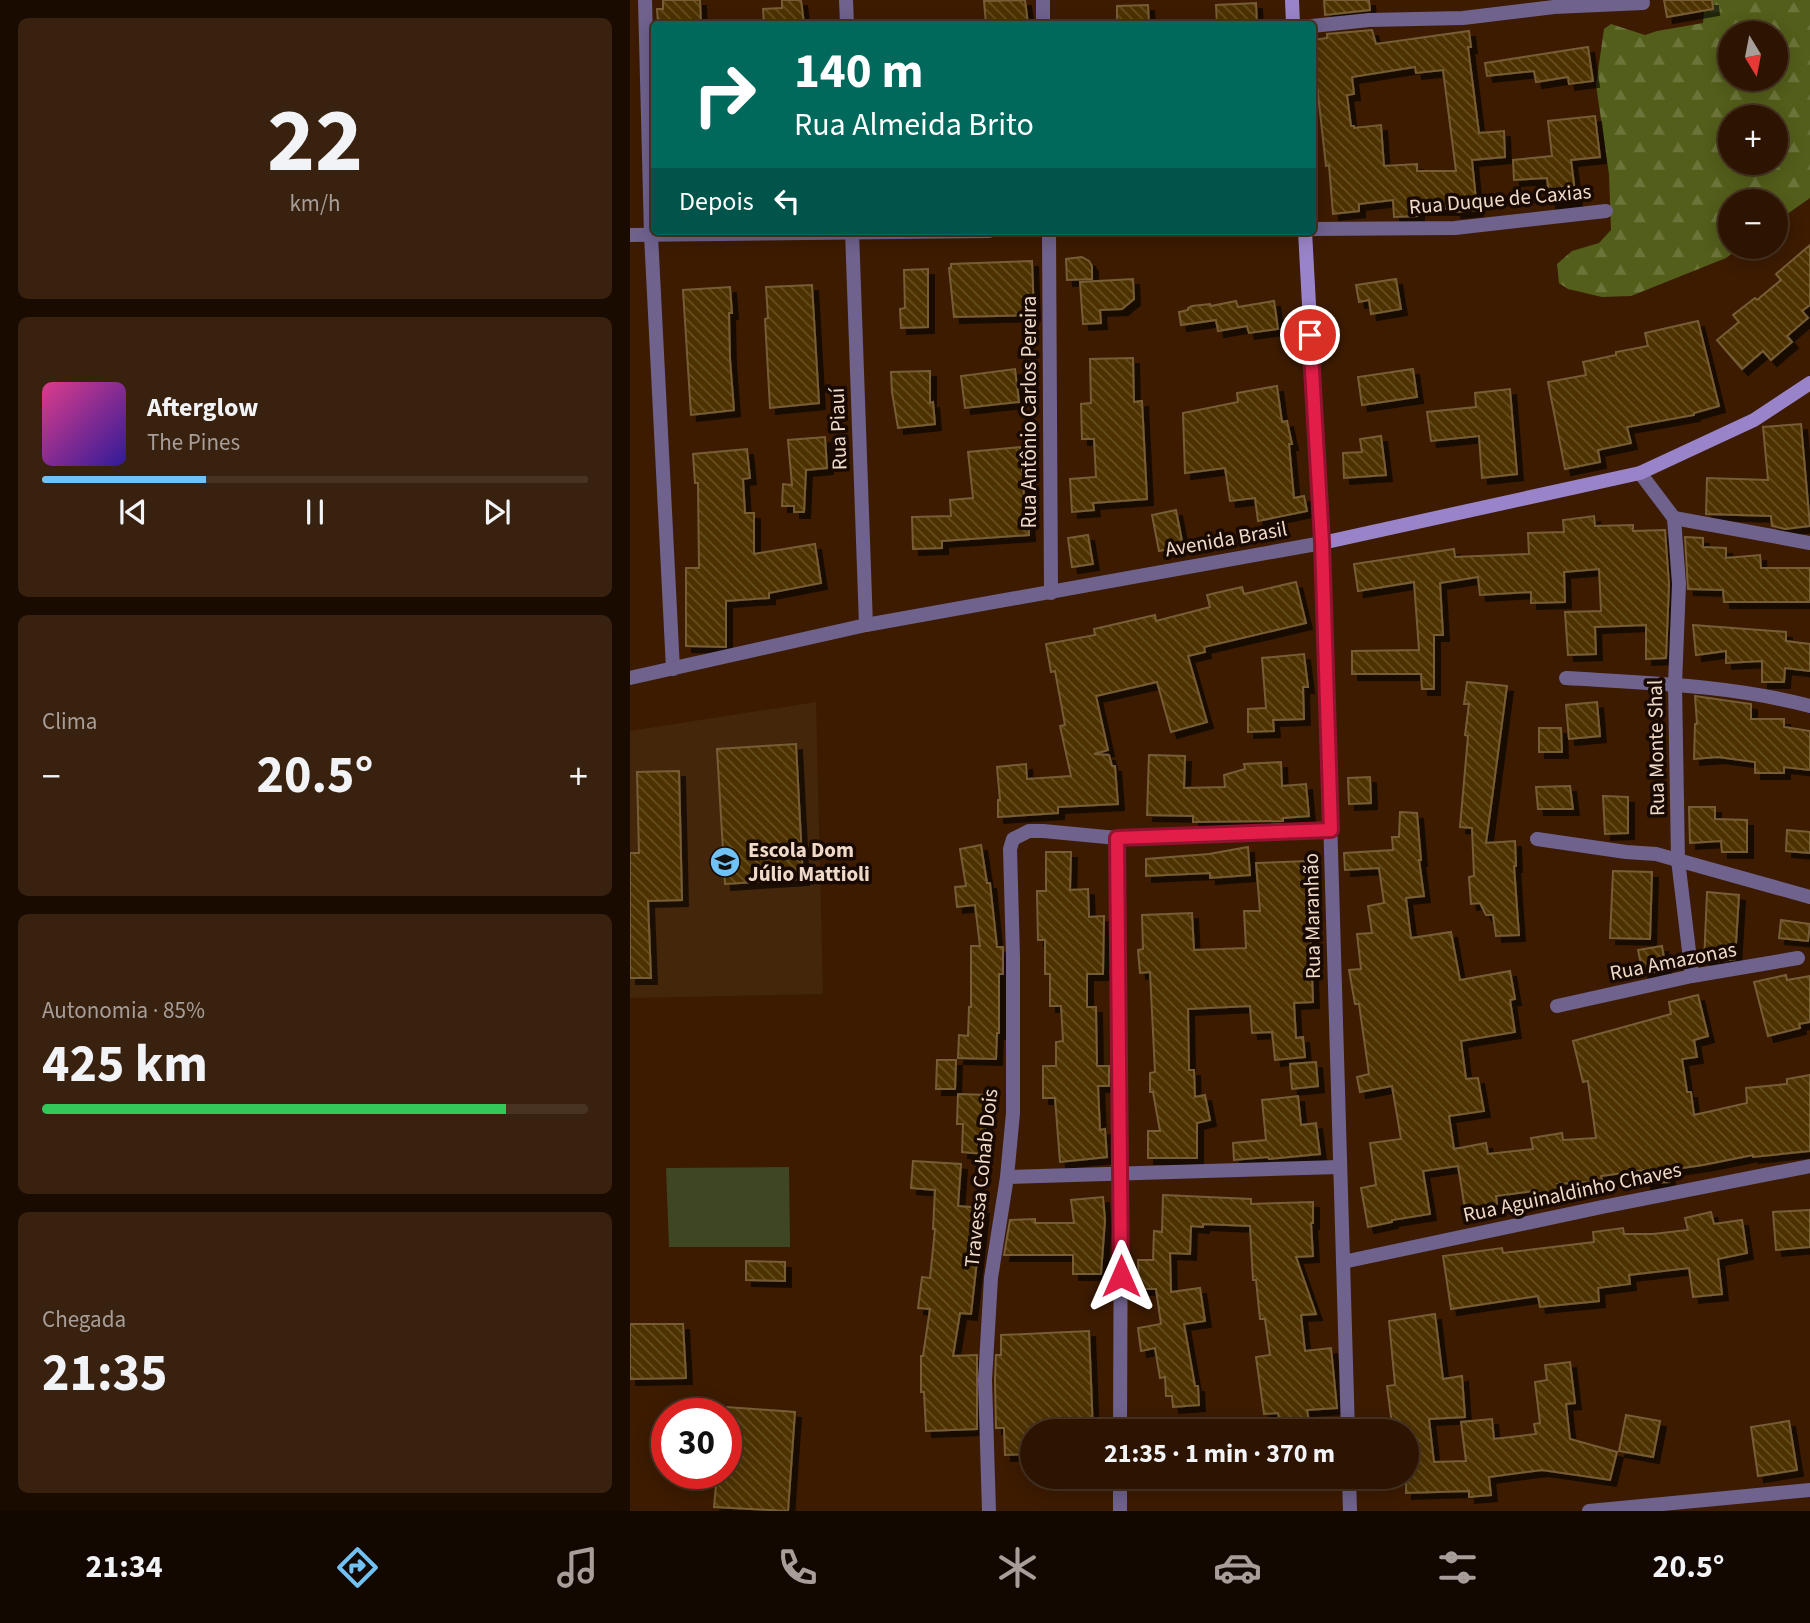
<!DOCTYPE html>
<html lang="pt">
<meta charset="utf-8">
<style>
:root{--surface:#2d1400;--page:#39210f;--text:#f1f3f6;--muted:#a79e99;--line:#483322;--accent:#70c1f4}
body{margin:0;font-family:"Source Sans 3",sans-serif;background:var(--page);color:var(--text);height:100vh;display:flex;flex-direction:column;font-size:26px;white-space:nowrap}
*{box-sizing:border-box;margin:0}
p{font-size:23px;color:var(--muted)}
.icon{flex:none;width:38px;height:38px;fill:none;stroke:currentColor;stroke-width:2;stroke-linecap:round;stroke-linejoin:round}
.map{position:relative;flex:1;overflow:hidden}
.side{display:flex;flex-direction:column;gap:18px;padding:18px;background:#190b00;width:630px}
.side>*{flex:none}
.banner{position:absolute;left:21px;top:21px;width:665px;height:214px;border-radius:7px;box-shadow:0 4px 18px #0003,0 0 0 2px var(--line);background:#00695c;color:#fff;overflow:hidden}
.needle{width:46px;rotate:170deg}
.fabs{position:absolute;left:1088px;top:21px;display:grid;gap:14px}
.fabs a{display:grid;place-items:center;width:70px;height:70px;border-radius:50%;background:var(--surface);box-shadow:0 4px 18px #0003,0 0 0 2px var(--line);font-size:35px}
.speed{position:absolute;left:21px;top:1398px;display:flex;gap:14px;font-size:35px;font-weight:700;text-align:center}
.speed>*{display:grid;place-content:center;width:91px;height:91px;border-radius:50%;background:var(--surface);box-shadow:0 4px 18px #0003,0 0 0 2px var(--line);line-height:1}
.speed .limit{border:10px solid #d22;background:#fff;color:#111}
.pin{position:absolute;display:grid;place-items:center;width:60px;height:60px;color:#fff;margin:-30px;border:4px solid #fff;border-radius:50%;box-shadow:0 2px 7px #0007}
.me{position:absolute;width:77px;margin:-38px;rotate:0deg;stroke-linejoin:round;filter:drop-shadow(0 0 5px #0008)}
.turn{display:flex;align-items:center;gap:24px;height:147px;padding:0 28px;font-size:32px}
.turn .icon{width:91px;height:91px;stroke-width:2.5}
.turn b{display:block;font-size:49px;line-height:60px}
.then{display:flex;align-items:center;height:66px;padding:0 28px;background:#0003;gap:14px;font-size:26px}
.big{font-size:52px;font-weight:700;line-height:1.1}
.side .card{flex:1;display:flex;flex-direction:column;justify-content:center;gap:10px;min-width:0;padding:0 24px;border-radius:10px;background:var(--page)}
.side .dial{align-items:center;gap:0}
.dial b{font-size:91px;line-height:1}
.song{display:flex;align-items:center;gap:21px}
.cover{width:84px;height:84px;border-radius:10px;background:linear-gradient(135deg,hsl(330 70% 55%),hsl(250 70% 35%))}
.played{height:7px;border-radius:4px;background:linear-gradient(90deg,var(--accent) 30%,var(--line) 30%)}
.keys{display:flex;justify-content:space-around;direction:ltr}
.heat{display:flex;justify-content:space-between;align-items:center;font-size:38px;direction:ltr}
.charge{height:10px;border-radius:5px;background:linear-gradient(90deg,#34c759 85%,var(--line) 0)}
.trip{position:absolute;left:390px;top:1419px;width:399px;height:70px;border-radius:35px;background:var(--surface);box-shadow:0 4px 18px #0003,0 0 0 2px var(--line);font-weight:700;line-height:70px;text-align:center}
.menu{display:flex;height:112px;justify-content:space-around;align-items:center;background:#120800;color:var(--muted)}
.menu .icon{width:49px;height:49px}
.menu .on{color:var(--accent)}
.menu b{font-size:32px;color:var(--text)}
main{display:flex;flex:1;min-height:0}
.map>svg:first-child{display:block}
.built{fill:#44260b}
.grass{fill:#3f4623}
.forest{fill:url(#forest-firs);fill-rule:evenodd}
.building{fill:url(#building-back-hatch);stroke:#765d35;stroke-width:2;fill-rule:evenodd;filter:url(#shadow)}
.lines{fill:none;stroke-linecap:round;stroke-linejoin:round}
.street{stroke:#6f628d;stroke-width:14}
.secondary{stroke:#9a84c9;stroke-width:14}
.route-casing{stroke:#92132f;stroke-width:18}
.route{stroke:#e11d48;stroke-width:12}
.labels{text-anchor:middle;dominant-baseline:central;stroke-width:7;stroke-linejoin:round;paint-order:stroke}
.street-label{font-size:21px;fill:#efd9c9;stroke:#180a02}
.poi-label{font-size:21px;font-weight:bold;fill:#efd9c9;stroke:#180a02;text-anchor:start}
</style>
<main>
<section class="side">
<div class="card dial"><b>22</b><p>km/h</p></div>
<div class="card">
<div class="song"><i class="cover"></i><div><b>Afterglow</b><p>The Pines</p></div></div>
<div class="played"></div>
<div class="keys"><svg class="icon" aria-label="previous" viewBox="0 0 24 24"><path d="M18 5L8 12l10 7zM5 5v14"/></svg><svg class="icon" aria-label="pause" viewBox="0 0 24 24"><path d="M8 5v14M16 5v14"/></svg><svg class="icon" aria-label="next" viewBox="0 0 24 24"><path d="M6 5l10 7-10 7zM19 5v14"/></svg></div>
</div>
<div class="card"><p>Clima</p>
<div class="heat"><a>−</a><b class="big">20.5°</b><a>+</a></div>
</div>
<div class="card"><p>Autonomia · 85%</p><b class="big">425 km</b><div class="charge"></div></div>
<div class="card"><p>Chegada</p><b class="big">21:35</b></div>
</section>
<div class="map">
<svg width="1180" height="1511" viewBox="0 0 1180 1511">
<defs>
<pattern id="forest-firs" width="22" height="20" patternUnits="userSpaceOnUse" patternTransform="scale(1.75)"><rect width="22" height="20" fill="#535e1a"/><path d="M5 1l3.5 6h-7zM16 11l3.5 6h-7z" fill="#6c743a"/></pattern>
<pattern id="building-back-hatch" width="6" height="6" patternUnits="userSpaceOnUse" patternTransform="scale(1.75)"><rect width="6" height="6" fill="#4d3200"/><path d="M-1 5l2 2M0 0l6 6M5-1l2 2" fill="none" stroke="#674f24"/></pattern>
<filter id="shadow"><feDropShadow dx="6" dy="6" stdDeviation="0" flood-color="#0009"/></filter>
</defs>
<rect width="100%" height="100%" fill="#3c1b00"/>
<polygon class="built" points="186,702 193,994 0,998 0,731"/>
<polygon class="grass" points="159,1167 160,1247 39,1247 36,1168"/>
<path class="forest" d="M1075,0H1180V198L1146,222V201H1101V247H1111L1096,258L1001,296L972,297L938,289L929,283L927,264L942,251L969,243L981,230L979,174L966,85L974,29L981,24L1015,35L1027,31L1073,23ZM1101,33H1146V79H1101ZM1101,117H1146V163H1101Z"/>
<g class="building">
<polygon points="33,0 70,0 71,24 28,24 27,9 33,9"/>
<polygon points="152,0 171,0 174,24 134,24 133,9 152,8"/>
<polygon points="395,0 398,24 356,24 354,1"/>
<polygon points="694,0 739,0 740,10 695,15"/>
<polygon points="1034,0 1082,0 1083,9 1037,17"/>
<polygon points="626,3 627,24 587,24 586,5"/>
<polygon points="518,5 519,24 487,24 487,6"/>
<path d="M742,30L746,44L839,31L841,47H838L849,133L874,131L875,157L842,160L847,210L825,212V209H788V216L764,217L763,200L729,204V211L703,214L699,165L696,166L682,40L697,38V34ZM785,67L786,73L813,70L826,171H787V164L754,166L751,125L724,128V126H721L717,95L724,94L722,77Z"/>
<polygon points="958,47 963,81 939,84 938,77 906,82 904,71 857,76 855,63"/>
<polygon points="965,116 970,157 941,160 946,200 920,203 917,178 884,180 883,160 922,156 918,121"/>
<polygon points="1180,245 1180,305 1172,311 1178,318 1157,336 1162,342 1141,360 1133,351 1112,369 1087,340 1109,322 1103,315 1125,298 1127,300 1151,280 1146,274"/>
<polygon points="452,257 459,261 462,266 462,279 437,280 436,259"/>
<polygon points="402,261 404,315 324,317 319,268 321,268 321,264"/>
<polygon points="298,269 298,327 271,328 270,309 275,308 274,270"/>
<polygon points="503,279 504,299 492,309 470,310 471,323 453,324 450,282"/>
<polygon points="766,279 771,309 741,314 739,300 729,302 726,285"/>
<polygon points="182,285 189,403 140,408 135,319 138,318 136,287"/>
<polygon points="100,287 102,313 99,313 100,359 104,410 61,415 53,290"/>
<polygon points="606,301 608,307 644,301 648,329 619,333 617,326 588,331 586,320 551,325 549,312 558,310 558,308 562,306 580,304 581,306"/>
<polygon points="1068,321 1089,406 1064,413 1064,415 997,427 1001,443 968,450 970,462 935,469 918,382 956,375 953,362 986,355 986,352 1018,346 1015,333"/>
<polygon points="503,358 504,402 512,401 517,499 463,503 464,510 442,512 440,479 466,477 464,439 452,439 451,404 461,403 460,359"/>
<polygon points="385,369 389,402 335,408 331,376"/>
<polygon points="783,369 787,397 732,405 728,377"/>
<polygon points="300,371 300,403 303,402 305,424 268,428 262,392 261,372"/>
<polygon points="647,386 652,422 657,421 662,444 659,444 664,498 674,496 677,511 628,521 625,498 600,501 595,468 555,473 553,413 608,402 607,393"/>
<polygon points="880,389 887,474 852,478 849,436 801,441 797,412 846,407 845,393"/>
<polygon points="1171,424 1180,526 1155,529 1142,526 1141,516 1076,514 1077,478 1138,480 1133,427"/>
<polygon points="751,436 756,475 714,478 713,453 732,452 730,439"/>
<polygon points="195,437 197,468 176,470 174,512 164,512 164,506 152,506 153,484 162,485 158,440"/>
<polygon points="390,447 394,495 397,494 399,535 312,541 312,548 283,549 282,517 321,516 320,500 343,498 338,452"/>
<polygon points="117,449 120,478 113,479 115,513 124,513 124,554 185,544 191,583 139,593 139,598 96,601 96,647 56,646 56,568 69,568 68,483 65,483 63,454"/>
<polygon points="546,510 553,546 529,551 522,515"/>
<polygon points="964,516 965,526 1003,525 1003,531 1035,530 1039,584 1036,658 1016,659 1016,625 965,627 966,654 938,655 935,612 971,611 969,569 934,572 935,602 901,603 901,592 850,595 848,577 810,583 813,635 804,635 804,689 792,689 791,674 722,674 722,651 789,650 784,582 728,591 724,564 824,549 825,557 899,554 898,533 934,532 933,520"/>
<polygon points="458,535 463,564 442,567 438,538"/>
<polygon points="1055,537 1073,538 1073,547 1096,548 1096,558 1130,555 1131,568 1180,568 1180,602 1094,602 1093,590 1058,589"/>
<polygon points="666,582 676,623 574,647 575,652 558,656 577,722 541,732 527,682 466,696 478,750 464,754 479,755 482,766 485,766 488,804 428,807 428,813 368,817 368,800 370,800 367,767 396,764 397,779 441,776 430,726 435,725 425,671 421,672 416,644 465,635 464,629 525,615 526,621 580,607 577,595 612,587 614,594"/>
<polygon points="1063,625 1156,632 1156,641 1180,644 1180,671 1155,668 1154,682 1132,682 1132,661 1096,663 1096,651 1066,655"/>
<polygon points="674,654 678,687 673,687 674,719 643,720 644,731 618,732 618,709 636,708 632,658"/>
<polygon points="837,682 877,686 856,843 885,841 886,866 884,866 889,935 866,936 863,915 856,915 850,903 841,904 839,877 844,876 842,828 830,827 838,736 835,735 839,704 834,704"/>
<polygon points="1065,696 1121,704 1121,719 1154,719 1154,727 1180,731 1180,770 1154,767 1154,773 1125,773 1125,762 1088,757 1064,759 1065,724 1067,724"/>
<polygon points="967,702 970,736 939,739 936,705"/>
<polygon points="909,728 931,728 932,752 909,752"/>
<polygon points="166,744 173,879 95,884 87,749"/>
<polygon points="519,755 555,756 554,788 595,787 594,775 615,769 614,764 651,762 652,786 676,784 679,816 653,818 653,821 563,822 563,816 517,815"/>
<polygon points="49,771 52,900 18,901 21,978 0,978 0,853 9,853 7,772"/>
<polygon points="740,777 741,803 719,804 718,778"/>
<polygon points="940,786 943,809 908,809 906,787"/>
<polygon points="973,796 998,797 998,833 975,834"/>
<polygon points="1059,807 1085,807 1085,819 1117,820 1117,852 1092,852 1091,841 1060,843"/>
<polygon points="770,812 787,813 791,860 789,860 794,896 776,898 781,938 821,932 830,980 880,971 885,999 880,1000 885,1032 831,1041 836,1079 848,1078 854,1111 819,1116 824,1149 856,1143 858,1154 903,1149 901,1138 932,1133 933,1140 966,1138 958,1081 953,1082 943,1041 1041,1014 1039,1002 1068,995 1078,1036 1064,1040 1067,1057 1052,1059 1057,1092 1061,1092 1064,1115 1117,1103 1116,1088 1157,1084 1157,1079 1180,1075 1180,1151 1123,1157 1123,1155 1073,1165 1038,1170 1039,1182 1015,1183 1015,1170 971,1176 972,1181 927,1184 929,1197 905,1201 904,1191 866,1196 867,1204 835,1209 828,1166 793,1171 800,1214 762,1220 762,1222 738,1227 731,1188 746,1185 740,1143 771,1139 762,1086 730,1092 727,1077 739,1074 729,1004 725,1004 719,970 731,969 727,934 742,933 738,906 754,903 749,868 715,870 714,853 763,850 762,837 769,837"/>
<polygon points="1157,830 1180,832 1180,853 1156,851"/>
<polygon points="351,845 357,883 360,883 367,947 373,947 373,974 369,974 369,1033 367,1033 366,1059 328,1058 329,1035 338,1036 339,1007 341,1007 341,946 350,946 345,905 327,907 325,887 336,886 330,849"/>
<polygon points="618,847 620,875 580,878 580,873 516,876 516,859 579,854"/>
<polygon points="416,852 441,852 440,890 458,889 459,917 474,916 473,974 457,974 457,1007 466,1007 467,1066 479,1066 479,1086 468,1086 470,1130 475,1129 477,1157 430,1162 425,1098 413,1098 413,1066 426,1066 426,1042 433,1041 431,1006 420,1006 420,974 415,974 415,940 408,940 407,891 416,891"/>
<polygon points="678,861 683,1002 664,1003 666,1038 673,1037 675,1057 645,1060 642,1032 622,1033 620,1006 558,1009 559,1070 564,1070 565,1097 575,1095 580,1120 567,1123 567,1158 518,1158 518,1131 530,1131 523,1092 520,1092 520,1073 525,1072 520,972 510,973 508,950 513,949 512,915 562,913 564,950 616,948 614,911 630,911 626,863"/>
<polygon points="983,871 1022,872 1020,939 980,938"/>
<polygon points="1077,892 1109,895 1105,959 1074,963"/>
<polygon points="1151,920 1180,924 1178,941 1149,938"/>
<polygon points="1032,946 1036,970 1013,974 1008,950"/>
<polygon points="1156,975 1157,980 1180,976 1180,1022 1169,1024 1170,1028 1138,1036 1124,982"/>
<polygon points="307,1060 326,1060 325,1089 306,1089"/>
<polygon points="686,1062 688,1086 662,1089 660,1064"/>
<polygon points="328,1094 358,1095 354,1154 332,1152 333,1124 327,1124"/>
<polygon points="668,1096 671,1125 686,1123 690,1154 639,1159 638,1157 604,1160 603,1143 636,1140 632,1100"/>
<polygon points="283,1161 331,1164 328,1206 353,1208 341,1314 330,1313 323,1356 347,1355 347,1429 296,1431 294,1392 291,1392 291,1356 293,1356 300,1309 288,1308 292,1277 300,1278 305,1229 303,1229 305,1190 281,1188"/>
<polygon points="533,1195 621,1199 621,1204 683,1202 683,1223 681,1223 683,1256 666,1257 686,1314 671,1315 675,1351 701,1348 707,1408 677,1410 681,1432 652,1432 648,1413 634,1414 626,1357 640,1355 635,1319 630,1319 626,1280 623,1280 620,1226 573,1224 573,1227 561,1226 560,1254 540,1253 541,1292 570,1288 575,1321 554,1324 565,1386 568,1386 569,1405 543,1407 542,1396 536,1396 535,1377 530,1378 525,1348 511,1351 508,1328 531,1324 526,1289 509,1289 508,1260 523,1260 524,1231 532,1232"/>
<polygon points="473,1197 475,1220 471,1274 443,1274 443,1255 374,1255 380,1220 405,1219 405,1223 444,1223 441,1200"/>
<polygon points="1180,1210 1180,1247 1146,1250 1143,1212"/>
<polygon points="1081,1212 1084,1224 1112,1220 1117,1253 1088,1259 1092,1294 1063,1297 1059,1268 999,1275 1000,1284 968,1288 969,1301 910,1307 908,1296 821,1309 813,1256 872,1248 873,1253 964,1242 963,1232 993,1228 994,1234 1023,1234 1058,1230 1055,1218"/>
<polygon points="116,1261 155,1262 155,1281 116,1280"/>
<polygon points="805,1314 813,1379 832,1376 835,1417 799,1419 804,1462 836,1461 831,1422 862,1419 864,1439 906,1434 904,1424 910,1423 905,1382 917,1380 915,1365 940,1362 945,1403 936,1404 940,1439 987,1452 980,1480 912,1470 859,1477 861,1495 839,1497 839,1491 776,1493 777,1432 763,1432 757,1386 765,1385 759,1321"/>
<polygon points="0,1324 53,1324 56,1378 0,1379"/>
<polygon points="459,1331 463,1432 402,1432 402,1454 375,1455 374,1428 366,1428 365,1380 366,1355 371,1355 371,1335"/>
<polygon points="96,1407 165,1412 158,1511 84,1507 87,1474 96,1474"/>
<polygon points="996,1415 1030,1421 1023,1457 989,1451"/>
<polygon points="1159,1421 1167,1470 1128,1476 1121,1427"/>
</g>
<g class="lines">
<g class="street">
<polyline points="15,0 21,235 43,669"/>
<polyline points="216,0 217,24"/>
<polyline points="413,0 413,24"/>
<polyline points="682,26 739,20 833,18 924,7 1013,3"/>
<polyline points="682,229 825,228 976,211"/>
<polyline points="222,231 236,625"/>
<polyline points="419,231 421,593"/>
<polyline points="0,235 359,231"/>
<polyline points="1010,473 1044,518 1180,543"/>
<polyline points="1044,518 1049,584 1045,684 1048,860 1062,976"/>
<polyline points="0,678 236,625 692,543 718,1432"/>
<path d="M936,678C1018,683 1100,685 1180,706"/>
<polyline points="487,838 491,1173 490,1432"/>
<polyline points="907,839 996,852 1026,854 1180,897"/>
<polyline points="927,1006 1062,976 1168,958"/>
<polyline points="377,1177 709,1167"/>
<polyline points="713,1262 972,1207 1180,1166"/>
<polyline points="719,1477 720,1511"/>
<polyline points="359,1511 355,1380 361,1278 377,1177 383,1113 383,957 380,849 383,839 399,831 413,831 487,838 701,830"/>
<polyline points="490,1511 490,1477"/>
<polyline points="959,1511 1180,1490"/>
</g>
<g class="secondary">
<polyline points="662,0 663,24"/>
<polyline points="675,231 692,543 1010,473 1124,420 1180,383"/>
</g>
</g>
<g class="lines">
<g class="route-casing">
<polyline id="route" points="491,1276 487,838 701,830 692,542 680,335"/>
</g>
<use href="#route" class="route"/>
</g>
<defs>
<g id="school-disc" transform="scale(1.575)"><circle r="9.5" fill="#70c1f4" stroke="#180a02"/><path d="M0-5L7-2L0 1L-7-2ZM-4 1L0 2.5L4 1V4Q0 6-4 4Z" fill="#111"/></g>
</defs>
<g fill-rule="evenodd">
<use href="#school-disc" x="95" y="862"/>
</g>
<g class="labels">
<g class="street-label">
<text transform="translate(870 199) rotate(-5)">Rua Duque de Caxias</text>
<text transform="translate(399 412) rotate(-90)">Rua Antônio Carlos Pereira</text>
<text transform="translate(208 429) rotate(-92)">Rua Piauí</text>
<text transform="translate(596 539) rotate(-10)">Avenida Brasil</text>
<text transform="translate(1026 748) rotate(-91)">Rua Monte Shal</text>
<text transform="translate(682 916) rotate(-91)">Rua Maranhão</text>
<text transform="translate(1043 961) rotate(-11)">Rua Amazonas</text>
<text transform="translate(351 1178) rotate(-84)">Travessa Cohab Dois</text>
<text transform="translate(942 1192) rotate(-12)">Rua Aguinaldinho Chaves</text>
</g>
<g class="poi-label">
<text x="118" y="850">Escola Dom<tspan x="118" dy="24">Júlio Mattioli</tspan></text>
</g>
</g>
</svg>
<div class="fabs">
<a><svg class="needle" viewBox="-14 -14 28 28"><path d="M0-13l5 13h-10z" fill="#e53935"/><path d="M0 13l5-13h-10z" fill="#a79e99"/></svg></a>
<a>+</a>
<a>−</a>
</div>
<div class="speed"><div class="limit">30</div></div>
<div class="pin" style="left:680px;top:335px;background:#d93025"><svg class="icon" aria-label="arrive" viewBox="0 0 24 24"><path d="M6 21V4h12l-3 4 3 4H6"/></svg></div>
<svg class="me" style="left:491px;top:1276px" viewBox="-20 -20 40 40"><path d="M0-17L14 15 0 8-14 15z" fill="#e11d48" stroke="#fff" stroke-width="4"/></svg>
<div class="trip">21:35 · 1 min · 370 m</div>
<div class="banner">
<div class="turn"><svg class="icon" aria-label="right" viewBox="0 0 24 24"><path d="M7 20v-9h11M14 6l5 5-5 5"/></svg><div><b>140 m</b>Rua Almeida Brito</div></div>
<div class="then">Depois<svg class="icon" aria-label="left" viewBox="0 0 24 24"><path d="M17 20v-9H6M10 6l-5 5 5 5"/></svg></div>
</div>
</div>
</main>
<nav class="menu">
<b>21:34</b>
<svg class="icon on" aria-label="directions" viewBox="0 0 24 24"><path d="M12 3l9 9-9 9-9-9zM9 14v-3h6M13 9l2 2-2 2"/></svg>
<svg class="icon" aria-label="music" viewBox="0 0 24 24"><path d="M9 18V5l10-2v13"/><circle cx="6" cy="18" r="3"/><circle cx="16" cy="16" r="3"/></svg>
<svg class="icon" aria-label="phone" viewBox="0 0 24 24"><path d="M5 4h4l2 5-3 2q2 4 5 5l2-3 5 2v4C11 20 4 13 5 4z"/></svg>
<svg class="icon" aria-label="climate" viewBox="0 0 24 24"><path d="M12 3v18M4 7l16 10M4 17L20 7"/></svg>
<svg class="icon" aria-label="car" viewBox="0 0 24 24"><path d="M5 17H2v-5l4-1 3-4h7l3 4 3 1v5h-3M9 17h6M6 11h13"/><circle cx="7" cy="17" r="2"/><circle cx="17" cy="17" r="2"/></svg>
<svg class="icon" aria-label="filters" viewBox="0 0 24 24"><path d="M4 7h16M4 17h16"/><circle cx="9" cy="7" r="2"/><circle cx="15" cy="17" r="2"/></svg>
<b>20.5°</b>
</nav>
